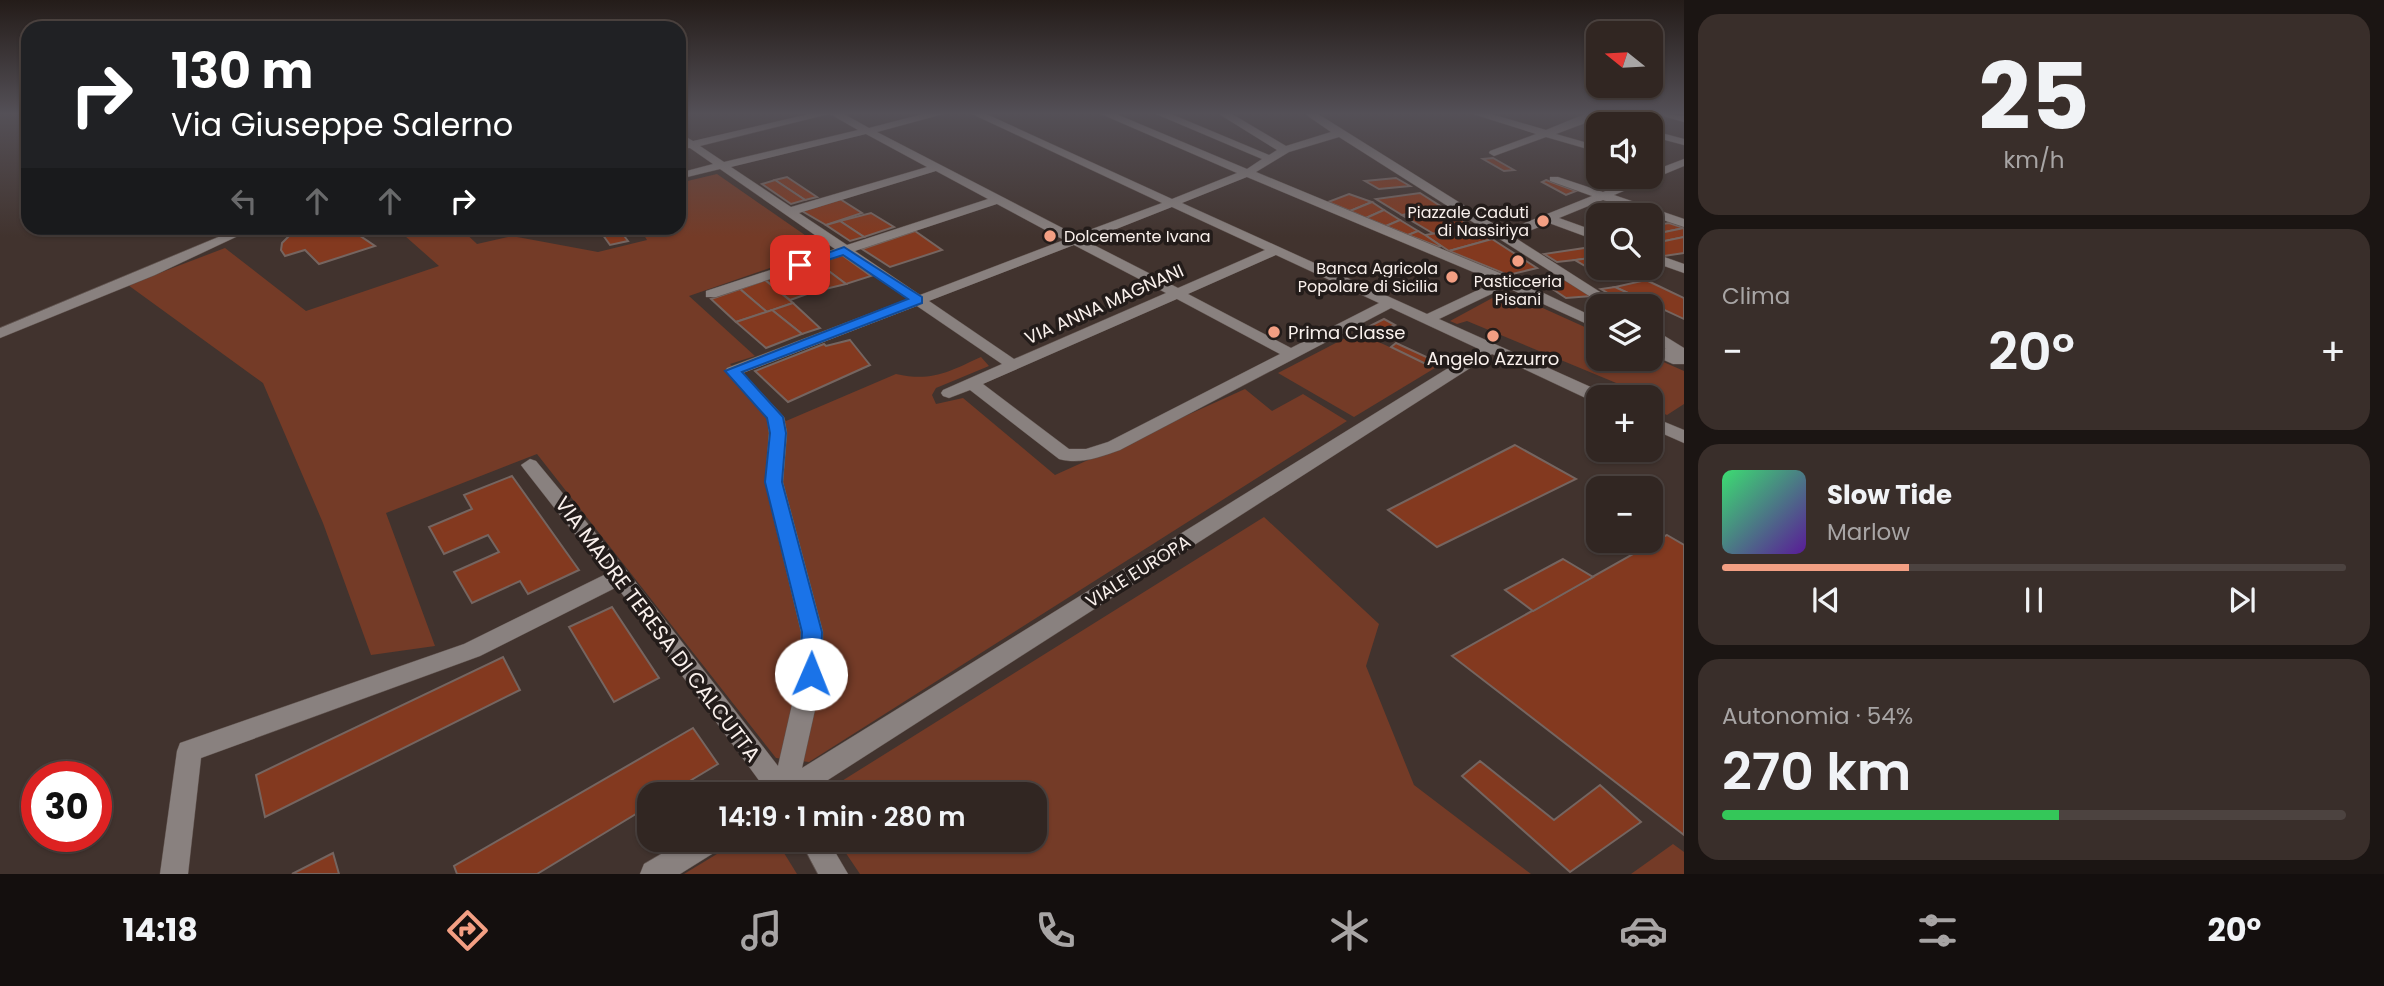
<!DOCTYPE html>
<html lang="it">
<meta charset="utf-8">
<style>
:root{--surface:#312622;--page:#392e2a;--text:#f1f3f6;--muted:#a8a5a5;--line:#4c4340;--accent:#f39f83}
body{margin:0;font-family:Poppins,sans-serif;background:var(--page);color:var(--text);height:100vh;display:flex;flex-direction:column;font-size:26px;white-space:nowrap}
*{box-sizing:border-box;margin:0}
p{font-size:23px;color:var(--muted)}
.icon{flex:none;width:38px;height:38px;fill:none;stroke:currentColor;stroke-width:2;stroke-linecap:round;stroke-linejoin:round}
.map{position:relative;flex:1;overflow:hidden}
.panel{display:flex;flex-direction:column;gap:14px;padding:14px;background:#1b1513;width:700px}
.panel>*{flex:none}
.hud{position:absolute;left:21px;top:21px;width:665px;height:214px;border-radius:21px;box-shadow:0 2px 5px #0004,0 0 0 2px var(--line);background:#202124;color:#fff;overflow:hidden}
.needle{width:46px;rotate:288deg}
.controls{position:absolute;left:1586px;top:21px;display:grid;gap:14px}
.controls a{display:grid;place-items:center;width:77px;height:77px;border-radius:14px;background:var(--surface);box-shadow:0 2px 5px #0004,0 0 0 2px var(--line);font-size:35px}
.speed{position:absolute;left:21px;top:761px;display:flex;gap:14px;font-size:35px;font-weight:700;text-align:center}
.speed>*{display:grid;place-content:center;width:91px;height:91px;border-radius:50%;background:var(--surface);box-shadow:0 2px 5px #0004,0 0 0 2px var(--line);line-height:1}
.speed .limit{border:10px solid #d22;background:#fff;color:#111}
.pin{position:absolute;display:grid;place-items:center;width:60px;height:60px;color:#fff;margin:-30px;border-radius:14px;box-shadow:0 4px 10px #0006}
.me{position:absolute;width:77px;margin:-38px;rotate:1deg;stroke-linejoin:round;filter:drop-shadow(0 0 5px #0008)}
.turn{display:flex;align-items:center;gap:24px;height:147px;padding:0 35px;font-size:32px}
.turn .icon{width:91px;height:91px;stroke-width:2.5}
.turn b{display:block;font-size:49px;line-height:60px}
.lanes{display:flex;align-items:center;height:66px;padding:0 35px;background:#0003;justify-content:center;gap:35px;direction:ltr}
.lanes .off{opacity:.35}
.big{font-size:52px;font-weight:600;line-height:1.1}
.panel .tile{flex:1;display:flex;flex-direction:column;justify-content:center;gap:10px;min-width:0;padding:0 24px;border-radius:21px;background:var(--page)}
.panel .dial{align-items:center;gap:0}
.dial b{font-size:91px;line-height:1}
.song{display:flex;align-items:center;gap:21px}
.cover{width:84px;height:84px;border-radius:10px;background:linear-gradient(135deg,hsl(140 70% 55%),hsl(270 70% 35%))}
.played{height:7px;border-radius:4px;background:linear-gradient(90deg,var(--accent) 30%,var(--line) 30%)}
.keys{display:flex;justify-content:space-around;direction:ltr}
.heat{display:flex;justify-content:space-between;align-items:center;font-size:38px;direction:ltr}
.charge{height:10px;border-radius:5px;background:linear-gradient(90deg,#34c759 54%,var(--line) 0)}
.trip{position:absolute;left:637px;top:782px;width:410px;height:70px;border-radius:21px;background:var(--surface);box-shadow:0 2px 5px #0004,0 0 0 2px var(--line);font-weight:600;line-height:70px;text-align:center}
.tab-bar{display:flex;height:112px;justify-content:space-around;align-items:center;background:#140f0e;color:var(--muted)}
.tab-bar .icon{width:49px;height:49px}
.tab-bar .active{color:var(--accent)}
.tab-bar b{font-size:32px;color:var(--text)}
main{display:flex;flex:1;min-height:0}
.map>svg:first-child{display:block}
.green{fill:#743b27}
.building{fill:#83391f;stroke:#756560;stroke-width:2}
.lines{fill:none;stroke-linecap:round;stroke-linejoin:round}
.minor-casing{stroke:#5e514c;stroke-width:1}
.minor{fill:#89817f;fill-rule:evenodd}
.route{fill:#1a73e8;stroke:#114b97;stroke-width:2}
.poi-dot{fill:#f39f83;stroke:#231c1a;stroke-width:2.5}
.labels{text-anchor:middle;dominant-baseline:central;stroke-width:7;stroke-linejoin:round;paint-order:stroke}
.far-poi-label{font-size:16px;fill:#f9f0ec;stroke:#231c1a;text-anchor:end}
.street-label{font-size:18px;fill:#f9f0ec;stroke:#231c1a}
.poi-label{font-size:18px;fill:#f9f0ec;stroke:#231c1a;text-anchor:start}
.near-street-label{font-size:21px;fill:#f9f0ec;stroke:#231c1a}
</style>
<main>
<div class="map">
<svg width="1684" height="874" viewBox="0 0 1684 874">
<rect width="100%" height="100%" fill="#41332e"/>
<g class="green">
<path d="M717,174L825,249L689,296L755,356L730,364L786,421L896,374C932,382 948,372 981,357L989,366L936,388L932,395L936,404L963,398L1055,475L1245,389L1272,411L1303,394L1347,421L809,762L776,758L537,454L386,513L435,646L371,655L323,523L263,383L128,285L225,248L306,311L439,266L396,228H460L477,244L512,236L598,252L647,240L640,229L644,228H679V183Z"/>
<polygon points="1496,296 1525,300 1598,333 1598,359 1650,359 1650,356 1684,371 1684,404 1667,415 1650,408 1650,397 1467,321 1457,324 1450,321"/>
<polygon points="1357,332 1435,368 1354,417 1278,373"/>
<polygon points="1264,517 1379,624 1366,666 1414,785 1531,874 860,874 837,840 1034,840 1034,794 821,794"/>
<polygon points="740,840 776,840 797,874 684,874"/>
<polygon points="1673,844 1684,852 1684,874 1631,874"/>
</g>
<g class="building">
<polygon points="1493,158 1514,170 1504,171 1483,159"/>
<polygon points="787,177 817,197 805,200 775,180"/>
<polygon points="1396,178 1410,186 1379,189 1365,181"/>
<polygon points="775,180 805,200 791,204 762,184"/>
<polygon points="1546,180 1576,191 1566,195 1542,182"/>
<polygon points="1420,193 1445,209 1402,215 1376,199"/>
<polygon points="1349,194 1372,202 1350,211 1328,202"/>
<polygon points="840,199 862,213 826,225 802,211"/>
<polygon points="1372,202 1384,210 1366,218 1350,211"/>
<polygon points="1610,203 1648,215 1635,215 1605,205"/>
<polygon points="1445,209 1473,227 1434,234 1402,215"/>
<polygon points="1384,210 1400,220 1386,226 1366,218"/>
<polygon points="871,213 894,227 864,237 840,221"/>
<polygon points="1400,220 1418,231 1408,235 1386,226"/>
<polygon points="840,221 864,237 850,241 826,225"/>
<polygon points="1669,223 1684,228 1650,235 1650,226"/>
<polygon points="1473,227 1492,239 1449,251 1425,235"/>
<polygon points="306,228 373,228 356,233 375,246 319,264 305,250 285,256 281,250 282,243 289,236"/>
<polygon points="618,228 628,241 610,245 600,231"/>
<polygon points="1684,228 1684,237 1655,243 1650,240 1650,235"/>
<polygon points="915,231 942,250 890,267 862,249"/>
<polygon points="1418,231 1425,235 1441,246 1439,247 1408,235"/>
<polygon points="1684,237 1684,253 1664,256 1650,251 1650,244"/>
<polygon points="1492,239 1537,268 1508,275 1449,251"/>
<polygon points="1598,246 1598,257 1575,260 1557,262 1544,254"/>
<polygon points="842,255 871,276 846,284 818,263"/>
<polygon points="1598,257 1598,268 1639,268 1597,273 1575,260"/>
<polygon points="818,263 846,284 813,292 789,272"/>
<polygon points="789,272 813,292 790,300 765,280"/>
<polygon points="1561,276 1592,296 1566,298 1536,278"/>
<polygon points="765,280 793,303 767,312 740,289"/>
<polygon points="1646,280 1684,298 1684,319 1615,287"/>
<polygon points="1615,287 1652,304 1630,306 1601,289"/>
<polygon points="740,289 767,312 736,322 711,299"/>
<polygon points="793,303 820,328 802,334 772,310"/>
<polygon points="772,310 802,334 766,348 736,322"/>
<polygon points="1384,319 1395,325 1382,331 1370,326"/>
<polygon points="850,340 870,365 788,402 755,371 824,344 826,346"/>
<polygon points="1396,343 1433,360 1426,364 1391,347"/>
<polygon points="1515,445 1576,479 1437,547 1388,510"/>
<polygon points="512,476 579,570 528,594 520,581 472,603 454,572 499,552 488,535 444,554 429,527 472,509 464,495"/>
<polygon points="1667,535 1684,545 1684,835 1452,656"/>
<polygon points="1563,559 1593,577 1533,611 1505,590"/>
<polygon points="612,607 659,678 614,702 569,627"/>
<polygon points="503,657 520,690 265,817 256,775"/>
<polygon points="693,728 718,764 668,794 649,794 649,806 537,874 457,874 454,866"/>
<polygon points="1480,761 1554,820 1600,785 1641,822 1570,872 1462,776"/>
<polygon points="333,853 339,874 292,874"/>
</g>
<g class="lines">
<g class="minor-casing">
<g id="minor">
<path d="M809,114H829L700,146L724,162L858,130L830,114H844L869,128L923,114H943L877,132L1076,235L1162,203L972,114H986L1172,199L1237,173L1101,114H1116L1247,169L1262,159L1156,114H1171L1269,155L1277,150L1219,114H1232L1286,146L1331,132L1305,114H1318L1505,231L1592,196L1550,181V177H1558L1603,192L1639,177H1650V172L1684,159V166L1614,195L1684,219V227L1603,200L1559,218L1598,232V241L1549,223L1514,237L1622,306H1605L1339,137L1289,152L1256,172L1512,278L1598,319V329L1506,287L1439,319L1604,393L1606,397H1598V402L1592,401L1492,354L806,794H769L617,587L480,656L201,758L188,874H160L177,751L180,743L464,644L606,574L524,469L521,465L530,459L536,461L627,571L778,766L799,674L801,632L765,482L769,433L767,418L725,371L727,368L908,299L843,255L716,297H706V291L835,249L720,169L679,179V173L713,164L690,148H682L679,133L693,141ZM866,134L927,167L791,207L731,167ZM936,171L988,199L847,245L799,213ZM1247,177L1485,277L1495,282L1427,314L1182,203ZM997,204L1064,240L920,295L855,251ZM1172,207L1265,250L1178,288L1086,241ZM1074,245L1166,293L1014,359L929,301ZM1276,255L1379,303L1291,348L1188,294ZM1177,299L1280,354L1108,442L1086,449H1069L983,384ZM917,306L1002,364L943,390L941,393L943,396L949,398L970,390L1059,459C1080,465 1100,457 1120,450L1391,308L1479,349L802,768L823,674V632L783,482L787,433L784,417L743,373Z"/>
<polygon points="1473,114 1491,114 1546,130 1585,114 1605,114 1602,117 1624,124 1608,124 1593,120 1556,134 1598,146 1598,152 1546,137 1494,156 1489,153 1490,151 1536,134"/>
<polygon points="1662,114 1684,116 1684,122 1663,116"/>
<polygon points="1650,130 1684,139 1684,145 1650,136"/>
<polygon points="240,228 255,228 155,275 0,338 0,328"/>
<polygon points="1650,252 1684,264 1684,273 1650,261"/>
<polygon points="1650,327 1684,348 1684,364 1673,364 1650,354 1650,343 1666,349 1650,338"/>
<polygon points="1650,416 1684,430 1684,443 1650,428"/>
<polygon points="685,840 723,840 720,849 680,874 640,874 644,864"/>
<polygon points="800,840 828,840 848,874 818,874"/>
</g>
</g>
<use href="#minor" class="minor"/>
</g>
<linearGradient id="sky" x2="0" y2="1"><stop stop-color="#241c19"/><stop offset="0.48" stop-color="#545057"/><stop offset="1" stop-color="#545057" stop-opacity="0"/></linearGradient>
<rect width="1684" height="237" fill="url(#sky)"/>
<polygon class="route" points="844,247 922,297 922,303 742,372 783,417 786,433 782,482 822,632 821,674 818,680 811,682 803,680 800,674 802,632 765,482 770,433 767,418 725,371 908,299 843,255 800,269 794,265"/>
<g class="poi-dot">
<circle cx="1543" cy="221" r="7"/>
<circle cx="1050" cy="236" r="7"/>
<circle cx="1518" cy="261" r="7"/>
<circle cx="1452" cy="277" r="7"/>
<circle cx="1274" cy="332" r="7"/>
<circle cx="1493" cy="336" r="7"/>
</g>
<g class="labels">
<g class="far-poi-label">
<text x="1529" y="212">Piazzale Caduti<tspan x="1529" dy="18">di Nassiriya</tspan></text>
<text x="1064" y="236" text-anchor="start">Dolcemente Ivana</text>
<text x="1438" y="268">Banca Agricola<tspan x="1438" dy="18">Popolare di Sicilia</tspan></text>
<text x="1518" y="281" text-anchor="middle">Pasticceria<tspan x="1518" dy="18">Pisani</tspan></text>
</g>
<g class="street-label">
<text transform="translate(1104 304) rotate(-24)">VIA ANNA MAGNANI</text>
<text transform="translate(1138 571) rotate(-32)">VIALE EUROPA</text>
</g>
<g class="poi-label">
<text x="1288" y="332">Prima Classe</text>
<text x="1493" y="358" text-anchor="middle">Angelo Azzurro</text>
</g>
<g class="near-street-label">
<text transform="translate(658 629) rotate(53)">VIA MADRE TERESA DI CALCUTTA</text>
</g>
</g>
</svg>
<div class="controls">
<a><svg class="needle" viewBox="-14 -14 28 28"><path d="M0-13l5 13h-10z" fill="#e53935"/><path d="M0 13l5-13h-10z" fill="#a8a5a5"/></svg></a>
<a><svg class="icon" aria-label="sound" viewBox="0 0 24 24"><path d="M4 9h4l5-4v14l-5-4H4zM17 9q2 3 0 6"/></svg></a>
<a><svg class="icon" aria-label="search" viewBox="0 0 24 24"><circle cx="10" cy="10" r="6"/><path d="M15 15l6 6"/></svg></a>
<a><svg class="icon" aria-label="layers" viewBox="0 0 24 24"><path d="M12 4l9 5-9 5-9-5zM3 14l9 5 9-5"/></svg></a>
<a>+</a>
<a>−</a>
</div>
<div class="speed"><div class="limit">30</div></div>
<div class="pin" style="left:800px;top:265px;background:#d93025"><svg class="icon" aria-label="arrive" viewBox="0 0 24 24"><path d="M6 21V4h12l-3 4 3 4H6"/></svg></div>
<svg class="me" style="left:811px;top:674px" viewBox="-20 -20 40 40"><circle r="19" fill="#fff"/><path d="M0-13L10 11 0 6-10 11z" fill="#1a73e8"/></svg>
<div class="trip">14:19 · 1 min · 280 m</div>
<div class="hud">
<div class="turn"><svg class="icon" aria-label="right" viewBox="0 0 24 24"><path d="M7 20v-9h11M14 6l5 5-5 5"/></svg><div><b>130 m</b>Via Giuseppe Salerno</div></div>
<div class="lanes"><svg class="icon off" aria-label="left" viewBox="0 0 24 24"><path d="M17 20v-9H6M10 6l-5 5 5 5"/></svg><svg class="icon off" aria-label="ahead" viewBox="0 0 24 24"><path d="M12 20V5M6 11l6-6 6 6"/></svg><svg class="icon off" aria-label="ahead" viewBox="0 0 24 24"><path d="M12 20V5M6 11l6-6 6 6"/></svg><svg class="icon" aria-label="right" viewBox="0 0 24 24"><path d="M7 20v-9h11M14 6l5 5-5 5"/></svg></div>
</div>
</div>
<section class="panel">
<div class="tile dial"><b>25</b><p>km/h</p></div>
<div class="tile"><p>Clima</p>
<div class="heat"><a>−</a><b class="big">20°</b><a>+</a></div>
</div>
<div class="tile">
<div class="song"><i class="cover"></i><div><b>Slow Tide</b><p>Marlow</p></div></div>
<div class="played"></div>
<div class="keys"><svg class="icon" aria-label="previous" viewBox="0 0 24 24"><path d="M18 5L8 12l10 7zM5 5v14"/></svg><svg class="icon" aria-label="pause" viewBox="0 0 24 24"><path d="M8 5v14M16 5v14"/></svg><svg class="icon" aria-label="next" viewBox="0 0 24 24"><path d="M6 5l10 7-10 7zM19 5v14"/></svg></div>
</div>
<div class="tile"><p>Autonomia · 54%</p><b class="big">270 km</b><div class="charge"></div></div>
</section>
</main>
<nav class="tab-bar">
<b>14:18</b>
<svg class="icon active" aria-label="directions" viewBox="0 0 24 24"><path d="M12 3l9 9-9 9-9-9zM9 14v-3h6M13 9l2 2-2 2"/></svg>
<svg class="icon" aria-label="music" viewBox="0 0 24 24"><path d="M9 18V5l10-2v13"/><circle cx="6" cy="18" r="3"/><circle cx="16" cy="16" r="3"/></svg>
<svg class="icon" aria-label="phone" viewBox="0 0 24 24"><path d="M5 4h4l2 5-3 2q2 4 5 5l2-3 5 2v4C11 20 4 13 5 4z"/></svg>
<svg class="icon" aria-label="climate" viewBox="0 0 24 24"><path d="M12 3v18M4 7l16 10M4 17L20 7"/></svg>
<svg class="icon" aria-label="car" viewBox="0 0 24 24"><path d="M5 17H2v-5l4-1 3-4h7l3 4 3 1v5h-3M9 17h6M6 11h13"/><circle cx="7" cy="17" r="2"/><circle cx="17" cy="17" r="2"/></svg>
<svg class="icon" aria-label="filters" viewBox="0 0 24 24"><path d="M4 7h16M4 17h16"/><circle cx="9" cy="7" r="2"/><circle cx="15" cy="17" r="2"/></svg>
<b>20°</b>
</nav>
